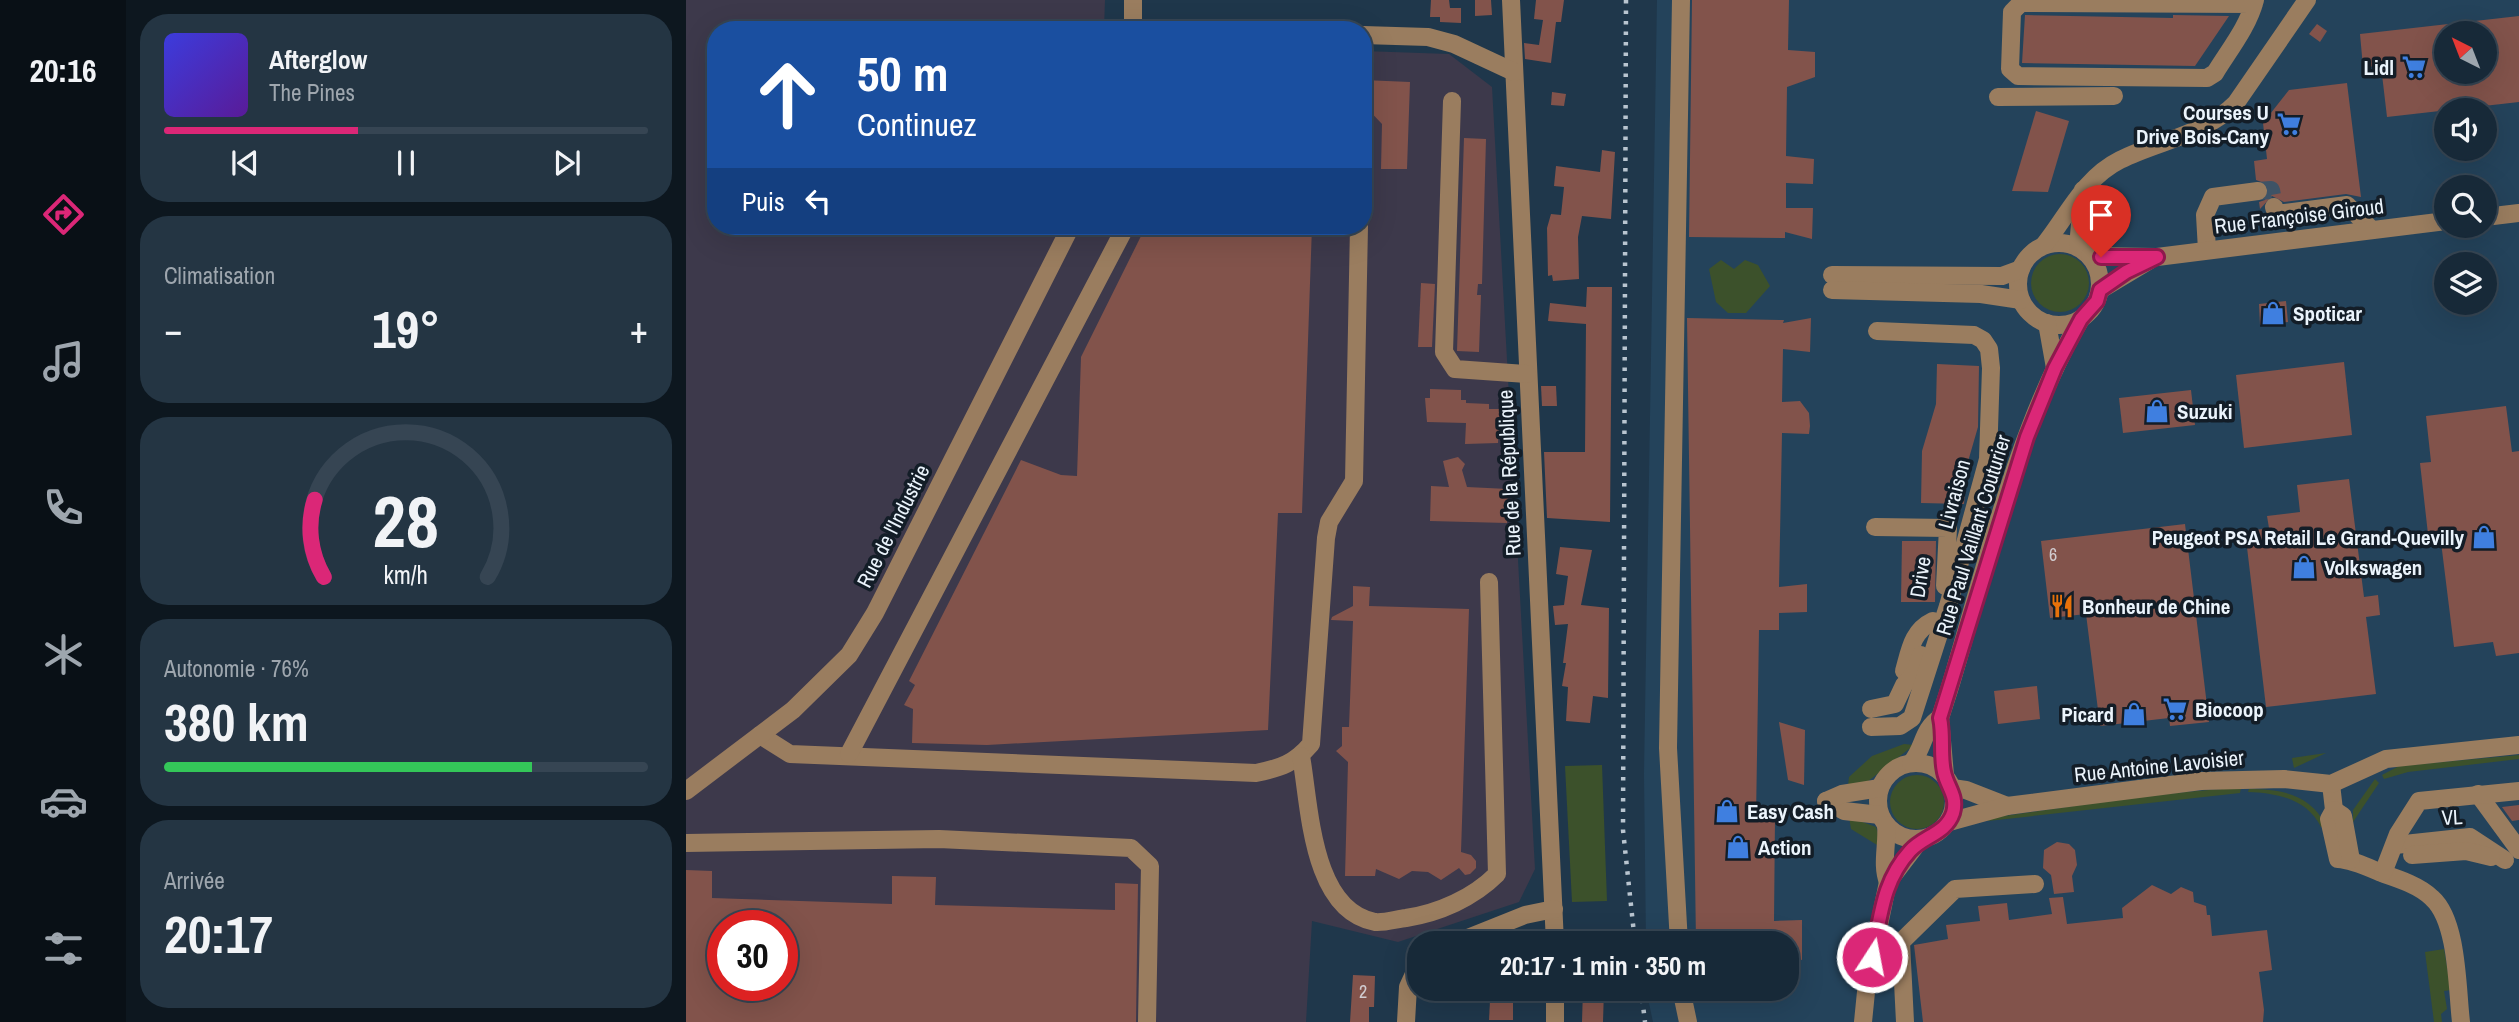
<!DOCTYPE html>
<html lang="fr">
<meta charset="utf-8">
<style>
:root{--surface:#172938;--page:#243543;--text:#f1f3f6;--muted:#9ea6ae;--line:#364553;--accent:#db2777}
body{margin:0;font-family:"Archivo Narrow",sans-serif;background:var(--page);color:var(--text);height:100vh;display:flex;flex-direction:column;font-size:26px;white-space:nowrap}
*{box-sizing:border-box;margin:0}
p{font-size:23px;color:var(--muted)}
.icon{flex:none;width:38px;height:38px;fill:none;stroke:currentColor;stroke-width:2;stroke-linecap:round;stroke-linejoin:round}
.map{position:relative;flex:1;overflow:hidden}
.drawer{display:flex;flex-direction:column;gap:14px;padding:14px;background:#0d171f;width:560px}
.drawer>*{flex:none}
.hud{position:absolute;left:21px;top:21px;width:665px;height:214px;border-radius:28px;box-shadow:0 7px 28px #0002,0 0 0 2px var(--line);background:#1a4fa0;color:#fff;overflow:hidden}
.needle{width:46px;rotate:318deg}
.buttons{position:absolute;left:1748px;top:21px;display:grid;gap:14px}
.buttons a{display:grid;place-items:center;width:63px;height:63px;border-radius:50%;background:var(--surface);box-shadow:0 7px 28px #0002,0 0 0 2px var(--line);font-size:35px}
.speed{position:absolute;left:21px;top:910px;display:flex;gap:14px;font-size:35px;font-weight:700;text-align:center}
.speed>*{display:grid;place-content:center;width:91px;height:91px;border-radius:50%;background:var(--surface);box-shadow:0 7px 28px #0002,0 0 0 2px var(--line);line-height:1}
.speed .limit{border:10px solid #d22;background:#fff;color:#111}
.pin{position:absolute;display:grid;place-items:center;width:60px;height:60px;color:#fff;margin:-72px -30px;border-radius:50% 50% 50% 0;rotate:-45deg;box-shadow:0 0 7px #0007}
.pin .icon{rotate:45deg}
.me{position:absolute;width:77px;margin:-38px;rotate:11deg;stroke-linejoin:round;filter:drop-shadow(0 0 5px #0008)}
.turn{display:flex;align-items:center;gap:24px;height:147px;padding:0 35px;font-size:32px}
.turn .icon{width:91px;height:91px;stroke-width:2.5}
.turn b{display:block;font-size:49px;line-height:60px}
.then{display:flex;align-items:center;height:66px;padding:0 35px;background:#0003;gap:14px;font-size:26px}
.big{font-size:52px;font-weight:800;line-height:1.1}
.drawer .card{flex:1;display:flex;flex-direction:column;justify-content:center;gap:10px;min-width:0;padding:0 24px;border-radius:28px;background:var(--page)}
.drawer .dial{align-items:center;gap:0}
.dial svg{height:182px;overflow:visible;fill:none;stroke:var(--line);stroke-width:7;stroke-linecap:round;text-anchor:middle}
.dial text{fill:var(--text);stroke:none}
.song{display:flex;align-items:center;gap:21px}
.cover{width:84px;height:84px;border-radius:10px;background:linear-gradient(135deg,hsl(240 70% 55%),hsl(270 70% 35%))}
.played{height:7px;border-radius:4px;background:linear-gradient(90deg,var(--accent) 40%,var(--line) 40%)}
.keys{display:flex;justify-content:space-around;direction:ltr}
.heat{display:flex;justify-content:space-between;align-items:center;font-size:38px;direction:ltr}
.charge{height:10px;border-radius:5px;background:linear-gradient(90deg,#34c759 76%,var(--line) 0)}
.trip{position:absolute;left:721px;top:931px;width:392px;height:70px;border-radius:28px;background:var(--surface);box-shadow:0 7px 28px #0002,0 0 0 2px var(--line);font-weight:800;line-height:70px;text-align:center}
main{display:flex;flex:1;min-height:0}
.tab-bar{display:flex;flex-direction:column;width:126px;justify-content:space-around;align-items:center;background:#091016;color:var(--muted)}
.tab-bar .icon{width:49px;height:49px}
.tab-bar .on{color:var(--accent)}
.tab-bar b{font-size:32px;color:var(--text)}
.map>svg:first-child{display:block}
.built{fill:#24435b;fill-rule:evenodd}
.industrial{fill:#3d394b;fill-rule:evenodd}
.green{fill:#3c512b}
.building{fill:#82534b;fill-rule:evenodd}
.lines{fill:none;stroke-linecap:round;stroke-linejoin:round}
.minor-tunnel{stroke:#3e5366;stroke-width:18;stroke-dasharray:18 9;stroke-linecap:butt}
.minor{stroke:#9a7d5f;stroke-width:18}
.rail{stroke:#b9c5d0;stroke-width:4.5;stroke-dasharray:3.5 7;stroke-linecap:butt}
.route-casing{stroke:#8e194d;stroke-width:18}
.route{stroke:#db2777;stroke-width:12}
.labels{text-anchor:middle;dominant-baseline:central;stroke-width:7;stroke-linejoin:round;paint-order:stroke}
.number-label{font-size:18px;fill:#d1ccd0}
.poi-label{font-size:21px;font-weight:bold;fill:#ebf4fc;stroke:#131d27;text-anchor:start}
.street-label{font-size:21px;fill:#ebf4fc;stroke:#131d27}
</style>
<main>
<nav class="tab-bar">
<b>20:16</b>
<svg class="icon on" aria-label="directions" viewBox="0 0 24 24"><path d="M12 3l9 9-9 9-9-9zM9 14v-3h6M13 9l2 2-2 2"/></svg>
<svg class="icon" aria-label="music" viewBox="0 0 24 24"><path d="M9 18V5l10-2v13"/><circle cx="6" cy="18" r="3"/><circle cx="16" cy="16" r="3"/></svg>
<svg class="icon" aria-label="phone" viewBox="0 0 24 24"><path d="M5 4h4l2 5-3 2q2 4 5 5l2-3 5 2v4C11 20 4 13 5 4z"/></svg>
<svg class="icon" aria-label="climate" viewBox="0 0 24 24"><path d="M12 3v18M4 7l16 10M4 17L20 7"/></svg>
<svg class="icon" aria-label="car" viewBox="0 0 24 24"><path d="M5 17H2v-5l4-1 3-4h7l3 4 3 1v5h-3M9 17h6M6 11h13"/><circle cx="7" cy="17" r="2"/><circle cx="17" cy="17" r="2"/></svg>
<svg class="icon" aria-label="filters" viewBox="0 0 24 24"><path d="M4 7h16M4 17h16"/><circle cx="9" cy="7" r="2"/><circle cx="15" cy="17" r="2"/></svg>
</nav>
<section class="drawer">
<div class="card">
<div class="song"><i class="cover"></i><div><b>Afterglow</b><p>The Pines</p></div></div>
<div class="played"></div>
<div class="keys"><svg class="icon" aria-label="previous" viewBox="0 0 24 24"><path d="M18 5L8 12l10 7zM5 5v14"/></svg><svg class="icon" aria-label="pause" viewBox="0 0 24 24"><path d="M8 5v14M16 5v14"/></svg><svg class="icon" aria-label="next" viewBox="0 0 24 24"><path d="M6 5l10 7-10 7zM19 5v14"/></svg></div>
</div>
<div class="card"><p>Climatisation</p>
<div class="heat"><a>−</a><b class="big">19°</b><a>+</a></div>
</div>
<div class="card dial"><svg viewBox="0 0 100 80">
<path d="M14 69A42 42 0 1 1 86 69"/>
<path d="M14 69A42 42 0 0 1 10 35" stroke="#db2777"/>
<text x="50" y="56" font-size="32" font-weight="700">28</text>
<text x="50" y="72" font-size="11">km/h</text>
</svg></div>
<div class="card"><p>Autonomie · 76%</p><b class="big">380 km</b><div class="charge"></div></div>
<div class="card"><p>Arrivée</p><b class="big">20:17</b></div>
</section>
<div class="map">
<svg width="1833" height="1022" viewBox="0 0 1833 1022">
<rect width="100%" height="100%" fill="#1f374b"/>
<path class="built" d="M971,0H1833V1022H967L960,989H1101V943H960L958,774ZM1760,33H1799V72H1760ZM1760,110H1799V149H1760ZM1760,187H1799V226H1760ZM1760,264H1799V303H1760Z"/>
<path class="industrial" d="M0,0H419L418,30H30V226H677V51L763,54L806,87L849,869L833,902L712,942L626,921L620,1022H0ZM37,926H96V985H37Z"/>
<g class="green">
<circle cx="1374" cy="283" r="29"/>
<polygon points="1035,260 1048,269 1059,260 1072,265 1084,286 1060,313 1042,313 1030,302 1023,269"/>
<polygon points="1218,744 1228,745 1181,782 1162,786 1163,777 1186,756"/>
<polygon points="1640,753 1608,768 1606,758"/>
<polygon points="1833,755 1833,759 1722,772 1698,779 1696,775 1713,766"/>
<polygon points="916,765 921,901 886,902 879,766"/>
<circle cx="1231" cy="802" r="27"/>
<polygon points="1689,779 1693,783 1667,822 1667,810"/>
<path d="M1555,788L1554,793L1302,821V818C1386,807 1470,792 1555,788Z"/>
<path d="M1563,789C1594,789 1625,794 1640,826L1635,827C1621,799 1591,793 1562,792Z"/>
<polygon points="1163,817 1190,827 1196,848 1165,829"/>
<polygon points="1758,949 1765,990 1758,991 1761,1009 1755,1014 1756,1022 1748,1022 1739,952"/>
</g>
<g class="building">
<polygon points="745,0 763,0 764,8 775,8 775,23 754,22 754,17 744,17"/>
<polygon points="789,0 805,0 806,15 789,16"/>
<polygon points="850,0 878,0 875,22 870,22 865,63 839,59 838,43 853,45 857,20 848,19"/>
<polygon points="1006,0 1103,0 1102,50 1129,52 1129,77 1101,87 1100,156 1128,159 1127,184 1100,183 1100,208 1127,208 1126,239 1099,232 1099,238 1003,237"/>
<polygon points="1339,15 1487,18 1487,15 1543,16 1509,66 1336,63"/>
<path d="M1833,16V102L1701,117L1695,66L1677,67L1674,34ZM1760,33H1799V72H1760Z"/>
<polygon points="1631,24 1641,31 1634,42 1623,34"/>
<polygon points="677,80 724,82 721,169 695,169 696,124 677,104"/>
<polygon points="1661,83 1675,197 1660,194 1598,202 1586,196 1574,209 1573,202 1579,200 1583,190 1581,184 1570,180 1568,161 1581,159 1577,123 1603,90"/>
<polygon points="866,92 880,94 878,106 865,105"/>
<polygon points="1350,111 1383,121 1362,192 1326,191"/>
<polygon points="778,138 800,139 796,284 792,284 791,295 795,295 793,352 771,351"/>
<polygon points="916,150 929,152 925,219 896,216 892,237 893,279 867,281 866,275 862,276 861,228 865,214 875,215 878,187 868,186 870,166 914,172"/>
<polygon points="460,226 626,226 616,513 592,513 582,730 301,745 226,743 227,709 218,705 229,685 223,681 335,460 375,475 391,476 395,357"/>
<polygon points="735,283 749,284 746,347 732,347"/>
<polygon points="901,287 926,287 924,522 861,518 858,452 899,452 900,324 862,321 864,303 900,307"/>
<polygon points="1600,301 1602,322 1574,325 1573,304"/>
<polygon points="1001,318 1098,320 1097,323 1125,318 1124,352 1097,349 1096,402 1114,401 1123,413 1124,426 1123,434 1096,433 1093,587 1121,584 1121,612 1093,613 1093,630 1073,630 1070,818 1089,818 1088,921 1116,920 1116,960 1101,955 1101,943 1010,943"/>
<polygon points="1658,362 1666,435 1558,448 1550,375"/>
<polygon points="1251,364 1293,366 1292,427 1281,465 1278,504 1235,503 1236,451 1250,404"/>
<polygon points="855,386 870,386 871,406 856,406"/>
<polygon points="744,389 775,390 775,400 780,400 780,403 803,404 803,409 814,409 812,443 779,444 780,423 741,422 739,398 744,398"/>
<polygon points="1505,390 1509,425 1437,433 1433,398"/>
<polygon points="1820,406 1826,452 1833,451 1833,653 1810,656 1807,642 1768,647 1755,542 1743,543 1734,463 1745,462 1740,416"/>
<polygon points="772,457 779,464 776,470 781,487 822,489 821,523 744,521 745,486 763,487 757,461"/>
<polygon points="1663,479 1678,597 1692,595 1694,615 1680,617 1690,694 1580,707 1560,539 1563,538 1563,531 1583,528 1581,516 1614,512 1611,485"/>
<polygon points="1499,524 1523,722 1484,726 1483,718 1414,726 1400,614 1364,618 1355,541"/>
<polygon points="1216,541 1250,541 1249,602 1215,602"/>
<polygon points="874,547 906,550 895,605 923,608 922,698 907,696 904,723 880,721 882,687 876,686 880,663 877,663 882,624 869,625 867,606 878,605 882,576 870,574"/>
<polygon points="667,586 684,587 683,606 783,609 775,852 785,855 790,861 790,868 784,874 779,875 773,868 755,880 742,872 726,871 713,879 690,869 689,876 659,876 662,762 650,751 656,746 656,727 663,727 667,621 645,620 646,617 667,606"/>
<polygon points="1351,686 1354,719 1312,724 1308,691"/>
<polygon points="1093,722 1119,730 1118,785 1102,780"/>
<polygon points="1833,805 1833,820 1826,821 1816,807"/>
<polygon points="1371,842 1383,844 1389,850 1391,865 1386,876 1388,892 1368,894 1365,875 1357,868 1358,850"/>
<path d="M0,870L26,871V898L206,904V876L250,877L249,905L429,910V883L452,884L450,1022H0ZM37,926H96V985H37Z"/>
<polygon points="1466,885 1485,894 1495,887 1507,892 1508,902 1520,906 1521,915 1524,915 1526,936 1581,930 1586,970 1573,972 1578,1010 1577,1022 1237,1022 1228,945 1262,939 1260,925 1294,921 1292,906 1321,903 1323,920 1366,914 1363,898 1377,897 1381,924 1437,918 1436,908"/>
<polygon points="667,975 689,976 688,1007 683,1007 683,1022 664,1022"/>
<polygon points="897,989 918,989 917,1022 896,1022"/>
<polygon points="804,1001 827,1001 827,1020 803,1020"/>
</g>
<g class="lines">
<polyline class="minor-tunnel" points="1572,191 1585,190 1588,207"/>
<g class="minor">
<polyline points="825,0 869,943"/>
<path d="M1568,4L1335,3L1326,12L1324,69L1332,76L1521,78L1529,73C1543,50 1562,27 1569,0"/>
<polyline points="447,30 447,0"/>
<polyline points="677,35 742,37 768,44 828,72"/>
<polyline points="1312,97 1428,96"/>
<polyline points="766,101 758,352 769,369 841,374"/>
<polyline points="1588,207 1590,214 1661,205 1686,230"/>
<polyline points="1799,217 1833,213"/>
<circle cx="1373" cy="284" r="41"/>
<path d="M1358,245C1382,215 1398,178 1434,160C1474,140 1517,136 1550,103L1621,0"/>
<polyline points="1392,247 1397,190"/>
<polyline points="1521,250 1519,215 1527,197 1572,191"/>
<polyline points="1404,256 1471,257 1760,221"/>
<polyline points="1146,275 1316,276 1335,269"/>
<polyline points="1146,290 1295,294 1335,300"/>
<polyline points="1414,290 1464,260"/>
<polyline points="1361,323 1369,368"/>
<polyline points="1189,527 1262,528 1259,586"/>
<path d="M1218,671C1224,650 1226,631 1247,621"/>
<polyline points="1185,709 1209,704 1218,685 1229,673 1235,655"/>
<polyline points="1185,727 1214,726 1226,718 1262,606 1302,459 1305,368 1303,349 1297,340 1288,335 1191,331"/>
<path d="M74,735L104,754L570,773C595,768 609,763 625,744L640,538L643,522L668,481L673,226"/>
<polyline points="163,754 440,226"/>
<path d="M615,756C624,806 625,910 689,922C698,923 711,919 720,918C753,913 787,898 811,874L803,582"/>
<circle cx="1230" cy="801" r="38"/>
<path d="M1225,763C1238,749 1236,729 1254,718"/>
<path d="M1259,775L1254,718L1263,690C1300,568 1331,428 1395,319"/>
<path d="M1645,784L1648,810L1643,819L1652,859C1668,860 1683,868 1698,874C1713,879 1734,886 1746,898C1772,921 1771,989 1775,1022"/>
<polyline points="1266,788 1280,790 1321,806"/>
<polyline points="0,791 107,710 163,655 189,613 385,226"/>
<polyline points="1792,794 1833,850"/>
<polyline points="1140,801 1158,811 1194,815"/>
<polyline points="1140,801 1156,794 1194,788"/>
<polyline points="1648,810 1657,816 1665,860"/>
<polyline points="1263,822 1321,806 1515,781 1598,779 1645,784 1700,759 1833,745"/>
<path d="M1200,825C1202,844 1195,864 1202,882"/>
<polyline points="0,843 253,839 445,848 464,866 461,1022"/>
<polyline points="1709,845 1784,837 1819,860"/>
<polyline points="1726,855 1780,851 1805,857"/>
<polyline points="1697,873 1712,834 1733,801 1833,791"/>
<polyline points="769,943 839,915 868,909"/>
<polyline points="993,943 982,748 995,0"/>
<polyline points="995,989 1002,1022"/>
<polyline points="720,1022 722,987 733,963"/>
<polyline points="869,1022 869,989"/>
<polyline points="1177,1022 1181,982 1202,882 1234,840"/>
<polyline points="1219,1022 1215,942 1269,889 1349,884"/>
</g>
<g class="rail">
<polyline points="940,0 937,830 949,943"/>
<polyline points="955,989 959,1022"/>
</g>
</g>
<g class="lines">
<g class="route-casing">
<path id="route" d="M1186,957C1195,917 1196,882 1224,851C1237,836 1260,834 1267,813C1272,796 1261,787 1258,772C1254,754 1258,736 1254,718L1341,437L1369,368L1395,319L1411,301L1414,290L1440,272L1471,257H1415"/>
</g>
<use href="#route" class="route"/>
</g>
<defs>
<g id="supermarket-bare" transform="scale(1.89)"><path d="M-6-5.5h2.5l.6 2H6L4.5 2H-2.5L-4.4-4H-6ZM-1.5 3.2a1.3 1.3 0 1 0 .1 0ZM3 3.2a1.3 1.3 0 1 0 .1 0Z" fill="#3f7fe0" stroke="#131d27" stroke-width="2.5" paint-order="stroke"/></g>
<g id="shop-bare" transform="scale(1.89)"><path d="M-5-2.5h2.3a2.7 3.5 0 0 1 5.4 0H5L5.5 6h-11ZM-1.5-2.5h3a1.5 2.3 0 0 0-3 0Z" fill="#3f7fe0" stroke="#131d27" stroke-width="2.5" paint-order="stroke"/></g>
<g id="restaurant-bare" transform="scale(1.89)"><path d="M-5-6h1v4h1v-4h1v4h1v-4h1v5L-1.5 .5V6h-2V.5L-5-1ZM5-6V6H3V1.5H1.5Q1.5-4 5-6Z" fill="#e8710a" stroke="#131d27" stroke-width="2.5" paint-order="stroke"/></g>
</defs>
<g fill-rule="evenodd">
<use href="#supermarket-bare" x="1728" y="67"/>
<use href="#supermarket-bare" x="1603" y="124"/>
<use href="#shop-bare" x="1587" y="313"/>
<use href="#shop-bare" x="1471" y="411"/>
<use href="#shop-bare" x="1798" y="537"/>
<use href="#shop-bare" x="1618" y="567"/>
<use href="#restaurant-bare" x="1376" y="606"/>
<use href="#supermarket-bare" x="1489" y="709"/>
<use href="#shop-bare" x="1448" y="714"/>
<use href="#shop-bare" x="1041" y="811"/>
<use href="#shop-bare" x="1052" y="847"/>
</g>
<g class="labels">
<g class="number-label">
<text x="1367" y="554">6</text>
<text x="677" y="991">2</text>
</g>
<g class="poi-label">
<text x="1708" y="67" text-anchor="end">Lidl</text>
<text x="1583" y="112" text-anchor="end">Courses U<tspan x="1583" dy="24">Drive Bois-Cany</tspan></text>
<text x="1607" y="313">Spoticar</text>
<text x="1491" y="411">Suzuki</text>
<text x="1778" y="537" text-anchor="end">Peugeot PSA Retail Le Grand-Quevilly</text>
<text x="1638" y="567">Volkswagen</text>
<text x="1396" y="606">Bonheur de Chine</text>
<text x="1509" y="709">Biocoop</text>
<text x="1428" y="714" text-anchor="end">Picard</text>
<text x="1061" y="811">Easy Cash</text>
<text x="1072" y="847">Action</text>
</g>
<g class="street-label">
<text transform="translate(1613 216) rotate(-7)">Rue Françoise Giroud</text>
<text transform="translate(823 473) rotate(-93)">Rue de la République</text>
<text transform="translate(1268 494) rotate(-75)">Livraison</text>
<text transform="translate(207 526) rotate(-63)">Rue de l'Industrie</text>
<text transform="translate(1287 535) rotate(-73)">Rue Paul Vaillant Couturier</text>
<text transform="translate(1234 577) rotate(-81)">Drive</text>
<text transform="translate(1473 766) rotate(-6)">Rue Antoine Lavoisier</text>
<text transform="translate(1766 817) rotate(-3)">VL</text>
</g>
</g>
</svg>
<div class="buttons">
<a><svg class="needle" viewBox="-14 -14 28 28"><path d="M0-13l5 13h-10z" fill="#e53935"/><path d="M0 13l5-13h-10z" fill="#9ea6ae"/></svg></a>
<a><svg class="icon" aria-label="sound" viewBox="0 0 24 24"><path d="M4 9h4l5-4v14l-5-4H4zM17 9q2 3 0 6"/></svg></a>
<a><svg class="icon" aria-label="search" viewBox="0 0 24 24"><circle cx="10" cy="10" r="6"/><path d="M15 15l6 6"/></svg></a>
<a><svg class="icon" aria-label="layers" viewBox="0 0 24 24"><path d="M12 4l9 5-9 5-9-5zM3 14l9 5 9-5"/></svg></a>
</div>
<div class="speed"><div class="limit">30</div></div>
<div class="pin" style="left:1415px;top:257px;background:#d93025"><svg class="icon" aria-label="arrive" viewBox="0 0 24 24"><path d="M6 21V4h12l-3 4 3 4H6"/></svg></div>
<svg class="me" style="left:1186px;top:957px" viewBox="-20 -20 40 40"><circle r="17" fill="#db2777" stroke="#fff" stroke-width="3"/><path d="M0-11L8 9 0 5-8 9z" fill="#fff"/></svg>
<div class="trip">20:17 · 1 min · 350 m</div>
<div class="hud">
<div class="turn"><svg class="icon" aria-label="ahead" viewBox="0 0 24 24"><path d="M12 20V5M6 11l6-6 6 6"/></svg><div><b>50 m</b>Continuez</div></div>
<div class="then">Puis<svg class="icon" aria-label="left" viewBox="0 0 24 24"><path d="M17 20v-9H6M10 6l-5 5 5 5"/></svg></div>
</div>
</div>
</main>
